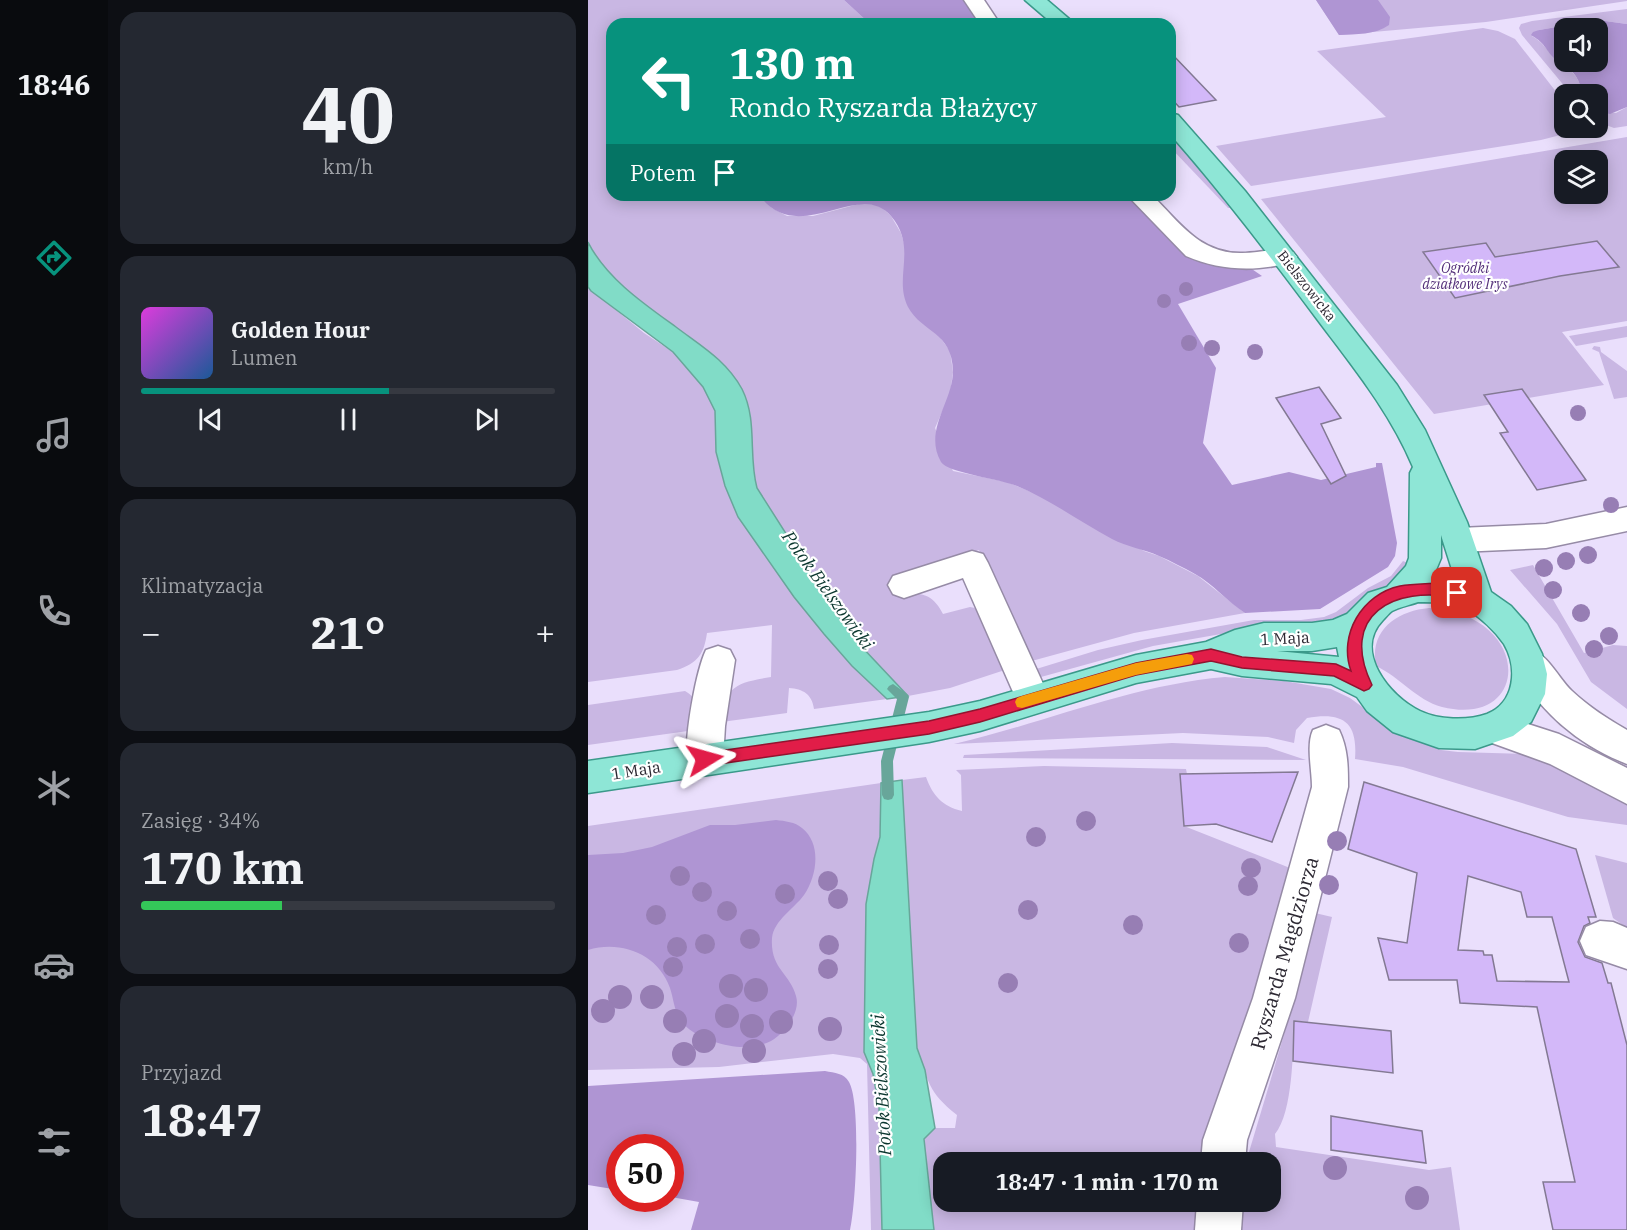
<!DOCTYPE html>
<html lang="pl">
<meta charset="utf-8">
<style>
:root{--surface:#171b24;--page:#242831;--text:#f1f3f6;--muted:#9ea1a6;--line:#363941;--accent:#07927d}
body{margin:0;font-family:"IBM Plex Serif",serif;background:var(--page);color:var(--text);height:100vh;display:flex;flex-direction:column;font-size:22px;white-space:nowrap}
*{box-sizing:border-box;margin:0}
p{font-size:20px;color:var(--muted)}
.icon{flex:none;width:33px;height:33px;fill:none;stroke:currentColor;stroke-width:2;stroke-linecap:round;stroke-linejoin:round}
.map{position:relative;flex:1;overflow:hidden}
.drawer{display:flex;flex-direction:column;gap:12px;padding:12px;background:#0d0f14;width:480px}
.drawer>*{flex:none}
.banner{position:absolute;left:18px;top:18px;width:570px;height:183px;border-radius:18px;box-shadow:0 3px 15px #0003;background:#07927d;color:#fff;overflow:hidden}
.buttons{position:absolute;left:966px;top:18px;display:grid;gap:12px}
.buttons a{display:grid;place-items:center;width:54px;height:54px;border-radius:12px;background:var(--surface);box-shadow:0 3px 15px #0003;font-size:30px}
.speed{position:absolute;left:18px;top:1134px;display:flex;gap:12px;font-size:30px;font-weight:700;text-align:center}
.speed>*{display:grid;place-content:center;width:78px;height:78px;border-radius:50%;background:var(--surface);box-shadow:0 3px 15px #0003;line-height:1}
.speed .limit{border:9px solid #d22;background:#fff;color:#111}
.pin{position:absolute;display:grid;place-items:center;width:51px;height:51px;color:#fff;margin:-26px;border-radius:12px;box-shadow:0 3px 9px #0006}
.me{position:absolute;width:66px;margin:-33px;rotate:82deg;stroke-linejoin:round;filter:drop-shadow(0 0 4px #0008)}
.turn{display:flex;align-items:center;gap:21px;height:126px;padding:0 24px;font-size:27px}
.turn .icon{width:78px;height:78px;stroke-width:2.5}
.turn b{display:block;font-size:42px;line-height:51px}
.then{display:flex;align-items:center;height:57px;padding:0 24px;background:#0003;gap:12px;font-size:22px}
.big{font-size:45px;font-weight:700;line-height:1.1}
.drawer .card{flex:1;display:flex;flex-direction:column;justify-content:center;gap:9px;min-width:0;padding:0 21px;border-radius:18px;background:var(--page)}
.drawer .dial{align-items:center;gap:0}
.dial b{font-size:78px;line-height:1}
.song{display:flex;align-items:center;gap:18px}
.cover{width:72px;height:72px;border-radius:9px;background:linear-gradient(135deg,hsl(300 70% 55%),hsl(210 70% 35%))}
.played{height:6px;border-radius:3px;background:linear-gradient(90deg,var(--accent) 60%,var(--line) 60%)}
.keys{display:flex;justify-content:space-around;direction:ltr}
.heat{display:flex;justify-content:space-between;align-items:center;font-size:33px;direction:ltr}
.charge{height:9px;border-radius:4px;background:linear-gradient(90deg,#34c759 34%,var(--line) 0)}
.trip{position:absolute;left:345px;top:1152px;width:348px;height:60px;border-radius:18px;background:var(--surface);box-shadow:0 3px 15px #0003;font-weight:700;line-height:60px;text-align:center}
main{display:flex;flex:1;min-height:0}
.tab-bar{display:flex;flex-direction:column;width:108px;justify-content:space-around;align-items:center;background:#090b0e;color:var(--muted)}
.tab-bar .icon{width:42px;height:42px}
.tab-bar .current{color:var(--accent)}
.tab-bar b{font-size:27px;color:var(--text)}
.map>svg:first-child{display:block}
.green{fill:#c9b7e3;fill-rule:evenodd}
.forest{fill:#af95d3;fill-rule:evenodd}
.water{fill:#81dcc7;stroke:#68a69a;stroke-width:1.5}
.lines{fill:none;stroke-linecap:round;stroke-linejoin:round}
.stream{fill:#68a69a;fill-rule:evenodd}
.building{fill:#d3b8f9;stroke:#837993;stroke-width:1.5;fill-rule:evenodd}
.minor-casing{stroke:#968ba6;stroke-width:3}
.major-casing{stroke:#3b998a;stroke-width:3}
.minor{fill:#fff;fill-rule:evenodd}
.major{fill:#8ee6d6;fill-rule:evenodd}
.tree{fill:#977eb4}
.route{fill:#e11d48;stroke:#92132f;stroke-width:1.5}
.slow{fill:#f59e0b}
.labels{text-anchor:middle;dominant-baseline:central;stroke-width:4.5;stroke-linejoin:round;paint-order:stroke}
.far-park-label{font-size:14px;font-style:italic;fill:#532f79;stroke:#fff}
.far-street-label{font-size:14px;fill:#2c2832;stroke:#fff}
.street-label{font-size:16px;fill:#2c2832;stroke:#fff}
.water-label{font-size:18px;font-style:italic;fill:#0a362e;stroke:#fff}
.near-street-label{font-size:20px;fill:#2c2832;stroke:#fff}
</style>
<main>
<nav class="tab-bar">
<b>18:46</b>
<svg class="icon current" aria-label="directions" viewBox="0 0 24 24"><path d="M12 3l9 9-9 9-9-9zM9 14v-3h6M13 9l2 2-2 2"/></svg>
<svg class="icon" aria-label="music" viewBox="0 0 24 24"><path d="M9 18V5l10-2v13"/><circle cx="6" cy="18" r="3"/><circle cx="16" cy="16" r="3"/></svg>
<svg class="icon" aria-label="phone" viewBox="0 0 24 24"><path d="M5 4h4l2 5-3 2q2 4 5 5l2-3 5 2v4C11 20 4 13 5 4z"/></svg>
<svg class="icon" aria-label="climate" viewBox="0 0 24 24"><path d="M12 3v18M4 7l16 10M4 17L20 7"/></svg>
<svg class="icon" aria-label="car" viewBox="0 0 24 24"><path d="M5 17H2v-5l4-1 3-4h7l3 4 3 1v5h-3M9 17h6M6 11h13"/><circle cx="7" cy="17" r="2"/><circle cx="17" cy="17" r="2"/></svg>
<svg class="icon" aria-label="filters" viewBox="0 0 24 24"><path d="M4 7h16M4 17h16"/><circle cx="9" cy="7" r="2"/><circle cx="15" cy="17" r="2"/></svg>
</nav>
<section class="drawer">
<div class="card dial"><b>40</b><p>km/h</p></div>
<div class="card">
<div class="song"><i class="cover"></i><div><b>Golden Hour</b><p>Lumen</p></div></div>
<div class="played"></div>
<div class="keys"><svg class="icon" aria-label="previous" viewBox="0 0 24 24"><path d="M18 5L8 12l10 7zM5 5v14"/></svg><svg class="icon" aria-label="pause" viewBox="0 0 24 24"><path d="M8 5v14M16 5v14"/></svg><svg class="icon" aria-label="next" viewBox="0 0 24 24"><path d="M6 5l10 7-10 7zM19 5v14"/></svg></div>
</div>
<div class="card"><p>Klimatyzacja</p>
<div class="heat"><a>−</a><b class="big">21°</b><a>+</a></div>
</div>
<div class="card"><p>Zasięg · 34%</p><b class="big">170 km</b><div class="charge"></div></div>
<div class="card"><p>Przyjazd</p><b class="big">18:47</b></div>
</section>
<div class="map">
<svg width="1039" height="1230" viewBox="0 0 1039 1230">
<rect width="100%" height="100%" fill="#eadffc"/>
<g class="green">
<path d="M0,0H256L282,24H24V195H171L184,208L199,216H225L271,204L291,205L303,216L313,233L318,250L317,269L336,323L351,336L362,351L365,372L362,394L347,428L365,471L419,482L451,495L556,551L571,556L610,576L657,613L546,633L440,662L409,586L391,550L300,582L309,594C331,592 344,592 355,614L382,607L392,609L423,668L362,688L320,696L273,646L251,617L169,488C160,456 170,420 154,389C138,360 113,346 88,327C56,304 18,278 0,242Z"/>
<polygon points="728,0 1039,0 1039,1 898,22 751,35"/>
<path d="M1039,9V24L1010,20L951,30L944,36C955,42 959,51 969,60C984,72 990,74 995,94H983L934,35L931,28L933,24L944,21Z"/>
<polygon points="895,28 910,31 927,39 976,102 976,128 990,128 988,131 953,140 663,186 628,146 798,117 729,51"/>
<polygon points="1039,107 1039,126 1026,128 1010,122 1010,111 1028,113"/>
<polygon points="582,133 644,208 640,208 582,147"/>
<path d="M1039,137V321L974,332L1016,385L846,414L673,199ZM976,160H1010V194H976Z"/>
<path d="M0,287L56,333L85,352L115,387L127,411L128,452L137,486L150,517L206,597L236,634L264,666L299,699L226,709C224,694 215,689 201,688L199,713L126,723C141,687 144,683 183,677L184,625L119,633C116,654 110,663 89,670L0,682Z"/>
<polygon points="1039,326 1039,337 988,346 981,336"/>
<polygon points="1006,346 1012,347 1013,352 1039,371 1039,397 1026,399 1011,352 1004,349"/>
<polygon points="815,561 825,565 818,574 749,622 650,631 565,646 453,677 445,670 510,650 554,640 666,620 713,620 736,617 748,612 780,588 803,576"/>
<polygon points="945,565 996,653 1025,645 1039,646 1039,709 1003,682 969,624 922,570"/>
<path d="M841,608C945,614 944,729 854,707C828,700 812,677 788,666C781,630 809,611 841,608Z"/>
<path d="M637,677L696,681L743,689L762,698L799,725L827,740L853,750L870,752L942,754L1039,802V825L980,817L815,767L767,759C770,721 754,712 719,718L708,730L706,743L680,737L595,733L366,744C457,723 543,685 637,677Z"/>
<path d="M97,691C113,700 108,714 107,730L0,745V705Z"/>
<polygon points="584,743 679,747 718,760 375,758 376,755"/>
<path d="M456,766L598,769L599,774L592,775L596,826L702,868L652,1039L620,1135L615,1162H356V1202H608V1230H346L336,1139L347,1128H367L369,1115C339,1091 341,1082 329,1048L314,780L338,777C345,796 354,806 374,811L373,775L368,770Z"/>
<polygon points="293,783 292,837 286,859 278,904 276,1052 285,1074 291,1107 294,1230 283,1230 279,1064 272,1058 245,1054 131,1067 0,1070 0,826"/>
<polygon points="1007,855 1039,863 1039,928 1025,918"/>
<path d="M727,913L744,917L720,1022L706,1021C705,1050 705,1112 687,1134L688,1147L841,1170L863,1167L872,1230H651L653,1202H682V1162H658L702,1015Z"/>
</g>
<g class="forest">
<polygon points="256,0 382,0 397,24 282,24"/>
<path d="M728,0H790L802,17L801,25C787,35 768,34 751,35Z"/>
<path d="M1010,20L1039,24V107L1022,114L1010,111V94H995C987,64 979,73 963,55C955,45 956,43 943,35L945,32L951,30ZM1010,28V62H976V28Z"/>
<path d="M171,195H543L593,246L658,265L674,276L590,304L628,368L615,443L644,485L701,472L733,480L788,467V463H794L809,543L807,556L800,567L732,609L657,613C640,602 625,584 607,574C596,568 583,561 571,556C556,549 539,547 524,539C492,522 463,500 429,486C413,479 360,473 353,462C335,430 365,402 365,371C364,331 334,333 320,307C305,277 330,248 303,216C271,178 210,249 171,195Z"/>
<path d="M188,820C197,821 207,822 214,828C234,844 229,876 216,895C206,909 186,920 184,938C182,969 202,973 208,996C213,1012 197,1033 183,1041C173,1046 162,1047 152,1047C134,1046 105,1037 94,1022C86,1012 86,1000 82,988C70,954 33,940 0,950V855L35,853L64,847L122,825H147Z"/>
<path d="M237,1071C247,1073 256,1073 261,1082C273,1103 268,1205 262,1230H103L111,1202L83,1197L82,1148H32L31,1190L0,1185V1086Z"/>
</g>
<g class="water">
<path d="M0,242C18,278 56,304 88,327C113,346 138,360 154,389C170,421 160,455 169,488L251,617L273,646L320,696L299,699L264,666L236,634L206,597L150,517L137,486L128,452L127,411L115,387L85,352L3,291L0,287Z"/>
<polygon points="314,780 329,1048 337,1070 347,1128 336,1139 346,1230 294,1230 291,1107 285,1074 276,1052 278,904 286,859 292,837 293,783"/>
</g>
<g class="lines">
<polygon class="stream" points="305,684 319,694 321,697 305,761 306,795 304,799 300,800 296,799 294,795 293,761 309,699 299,689 301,686"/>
</g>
<g class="building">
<polygon points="582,52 628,100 591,107 582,97"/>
<polygon points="1009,241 1031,267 972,276 867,298 835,252 898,243 907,257"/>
<polygon points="731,387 753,418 733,424 758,476 743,484 688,398"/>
<polygon points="934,389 998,480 949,490 912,433 920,432 896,395"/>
<polygon points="710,772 684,842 628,824 596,826 592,774"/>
<path d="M776,782L988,849L1008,917H1000L1002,923L996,926L990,942L997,957L1014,963L1020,983H1023L1039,1045V1230H965L955,1182H987L949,1007L872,1003L869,980H801L790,938L819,943L829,873L760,849ZM880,876L933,892L939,917H964L981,982L909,981L904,955H896L895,951L870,950Z"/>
<polygon points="706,1021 803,1031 805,1073 705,1061"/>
<polygon points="743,1116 834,1131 838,1163 743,1150"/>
</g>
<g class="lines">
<g class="minor-casing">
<g id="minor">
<polygon points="376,0 396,0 412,24 392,24"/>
<path d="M539,195H564C592,223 612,254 654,253C671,253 689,247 705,252L709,257L705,262C669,272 632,271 598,256Z"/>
<polygon points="1039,507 1039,531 958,548 871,552 860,549 855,540 860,531 871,528 958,524"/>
<polygon points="384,551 395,554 400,563 462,699 457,710 445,714 433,710 375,578 316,598 305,594 300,585 305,576"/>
<path d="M130,646L142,650L147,660L137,726L135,759L130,770L117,775L104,770C102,766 99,762 99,757C97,734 108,671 118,650Z"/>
<path d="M942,649C961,655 970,678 984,691C1001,707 1020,719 1039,730V764C991,746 948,709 925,663L930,653Z"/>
<polygon points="906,713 971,734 1039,768 1039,804 962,764 893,739 888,728 893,717"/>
<path d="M738,725L751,730C760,749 760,766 760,787L707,998L659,1140L657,1162H613L615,1140L665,998L724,787C724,769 718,745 725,730Z"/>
<polygon points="1012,921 1025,922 1039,928 1039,969 998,955 992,941 998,927"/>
<polygon points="609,1202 655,1202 653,1230 607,1230"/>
</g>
</g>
<g class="major-casing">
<g id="major">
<polygon points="437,0 459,0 487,24 465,24"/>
<path d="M582,113L590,115L657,191L809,385L837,430L879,522L903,592L923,606L939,624L954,654L959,674L957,694L943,722L925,736L887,749L851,748L805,732L779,711L769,697L743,684L654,676L623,669L548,683L392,731L341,742L0,793V761L341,712L392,701L548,655L618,642L647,630L676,623H724L745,620L759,614L780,593L799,587L818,566L821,558L822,473L825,467C802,412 765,367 729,319C681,255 635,194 582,134ZM853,535L867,579L845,577L853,558ZM830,602C846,602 866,602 880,610C893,618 907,631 916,644C930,668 927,703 899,714C879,721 851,720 832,711C801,696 765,651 795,620C798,617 801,613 804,611C812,607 822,605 830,602ZM749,647L751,657L689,651H724Z"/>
</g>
</g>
<use href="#minor" class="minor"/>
<use href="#major" class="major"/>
</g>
<g class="tree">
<circle cx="598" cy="289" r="7"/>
<circle cx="576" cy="301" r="7"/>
<circle cx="601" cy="343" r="8"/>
<circle cx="624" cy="348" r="8"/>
<circle cx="667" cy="352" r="8"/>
<circle cx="990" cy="413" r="8"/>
<circle cx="1023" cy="505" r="8"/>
<circle cx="1000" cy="555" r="9"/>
<circle cx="978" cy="561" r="9"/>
<circle cx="956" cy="568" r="9"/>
<circle cx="965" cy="590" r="9"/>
<circle cx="993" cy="613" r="9"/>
<circle cx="1021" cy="636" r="9"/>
<circle cx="1006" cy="649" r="9"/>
<circle cx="498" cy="821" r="10"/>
<circle cx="448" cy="837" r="10"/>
<circle cx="749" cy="841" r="10"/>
<circle cx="663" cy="868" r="10"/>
<circle cx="92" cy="876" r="10"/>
<circle cx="240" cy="881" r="10"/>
<circle cx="741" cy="885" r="10"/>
<circle cx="660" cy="886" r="10"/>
<circle cx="114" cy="892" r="10"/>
<circle cx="197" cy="894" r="10"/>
<circle cx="250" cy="899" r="10"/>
<circle cx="440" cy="910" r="10"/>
<circle cx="139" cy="911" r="10"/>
<circle cx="68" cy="915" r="10"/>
<circle cx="545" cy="925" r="10"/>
<circle cx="162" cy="939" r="10"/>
<circle cx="651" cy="943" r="10"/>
<circle cx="117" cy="944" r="10"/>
<circle cx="241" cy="945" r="10"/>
<circle cx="89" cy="947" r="10"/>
<circle cx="85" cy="967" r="10"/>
<circle cx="240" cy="969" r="10"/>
<circle cx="420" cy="983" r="10"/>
<circle cx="143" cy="986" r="12"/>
<circle cx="168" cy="990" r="12"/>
<circle cx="32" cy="997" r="12"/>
<circle cx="64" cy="997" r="12"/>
<circle cx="15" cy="1011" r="12"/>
<circle cx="139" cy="1016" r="12"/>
<circle cx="87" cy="1021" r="12"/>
<circle cx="193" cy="1022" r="12"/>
<circle cx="164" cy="1026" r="12"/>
<circle cx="242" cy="1029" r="12"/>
<circle cx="116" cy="1041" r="12"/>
<circle cx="166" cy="1051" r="12"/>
<circle cx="96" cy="1054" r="12"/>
<circle cx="747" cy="1168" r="12"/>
<circle cx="829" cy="1198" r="12"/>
</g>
<path class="route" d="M850,583L874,589L876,593L869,598C806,585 750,615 784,685L781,689L776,691L746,676L654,668L623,661L548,675L392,722L341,734L117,766L112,764L110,759L112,755L117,753L341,721L392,709L548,663L623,649L654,657L748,664L763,671C750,635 774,594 812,586C824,584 837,584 850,583Z"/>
<polygon class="slow" points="599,654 604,655 606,659 604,664 599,665 548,675 434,708 429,707 427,702 429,698 434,696 548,663"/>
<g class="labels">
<g class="far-park-label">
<text x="877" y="268">Ogródki<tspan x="877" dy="16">działkowe Irys</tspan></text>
</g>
<g class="far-street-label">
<text transform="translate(719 286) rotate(52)">Bielszowicka</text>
</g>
<g class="street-label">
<text transform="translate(697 638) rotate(-3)">1 Maja</text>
<text transform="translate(48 770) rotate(-9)">1 Maja</text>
</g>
<g class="water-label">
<text transform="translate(240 590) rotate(54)">Potok Bielszowicki</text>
<text transform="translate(293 1085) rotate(-93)">Potok Bielszowicki</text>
</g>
<g class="near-street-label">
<text transform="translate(696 953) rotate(-74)">Ryszarda Magdziorza</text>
</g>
</g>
</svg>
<div class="buttons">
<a><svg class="icon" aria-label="sound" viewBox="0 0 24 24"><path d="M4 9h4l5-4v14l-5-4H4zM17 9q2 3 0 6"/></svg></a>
<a><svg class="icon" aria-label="search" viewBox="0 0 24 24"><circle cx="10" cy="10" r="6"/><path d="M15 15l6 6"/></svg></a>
<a><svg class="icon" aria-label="layers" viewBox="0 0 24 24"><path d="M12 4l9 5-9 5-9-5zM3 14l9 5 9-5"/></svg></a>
</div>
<div class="speed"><div class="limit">50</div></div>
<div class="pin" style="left:869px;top:593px;background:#d93025"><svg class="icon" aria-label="arrive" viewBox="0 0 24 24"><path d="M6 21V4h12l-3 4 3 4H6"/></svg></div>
<svg class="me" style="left:117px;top:759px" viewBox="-20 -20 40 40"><path d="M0-17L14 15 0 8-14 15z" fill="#e11d48" stroke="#fff" stroke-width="4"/></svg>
<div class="trip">18:47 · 1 min · 170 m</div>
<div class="banner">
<div class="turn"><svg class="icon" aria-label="left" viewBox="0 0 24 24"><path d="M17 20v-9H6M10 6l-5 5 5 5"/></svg><div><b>130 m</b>Rondo Ryszarda Błażycy</div></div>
<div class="then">Potem<svg class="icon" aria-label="arrive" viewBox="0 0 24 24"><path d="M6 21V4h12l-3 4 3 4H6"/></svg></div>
</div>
</div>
</main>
